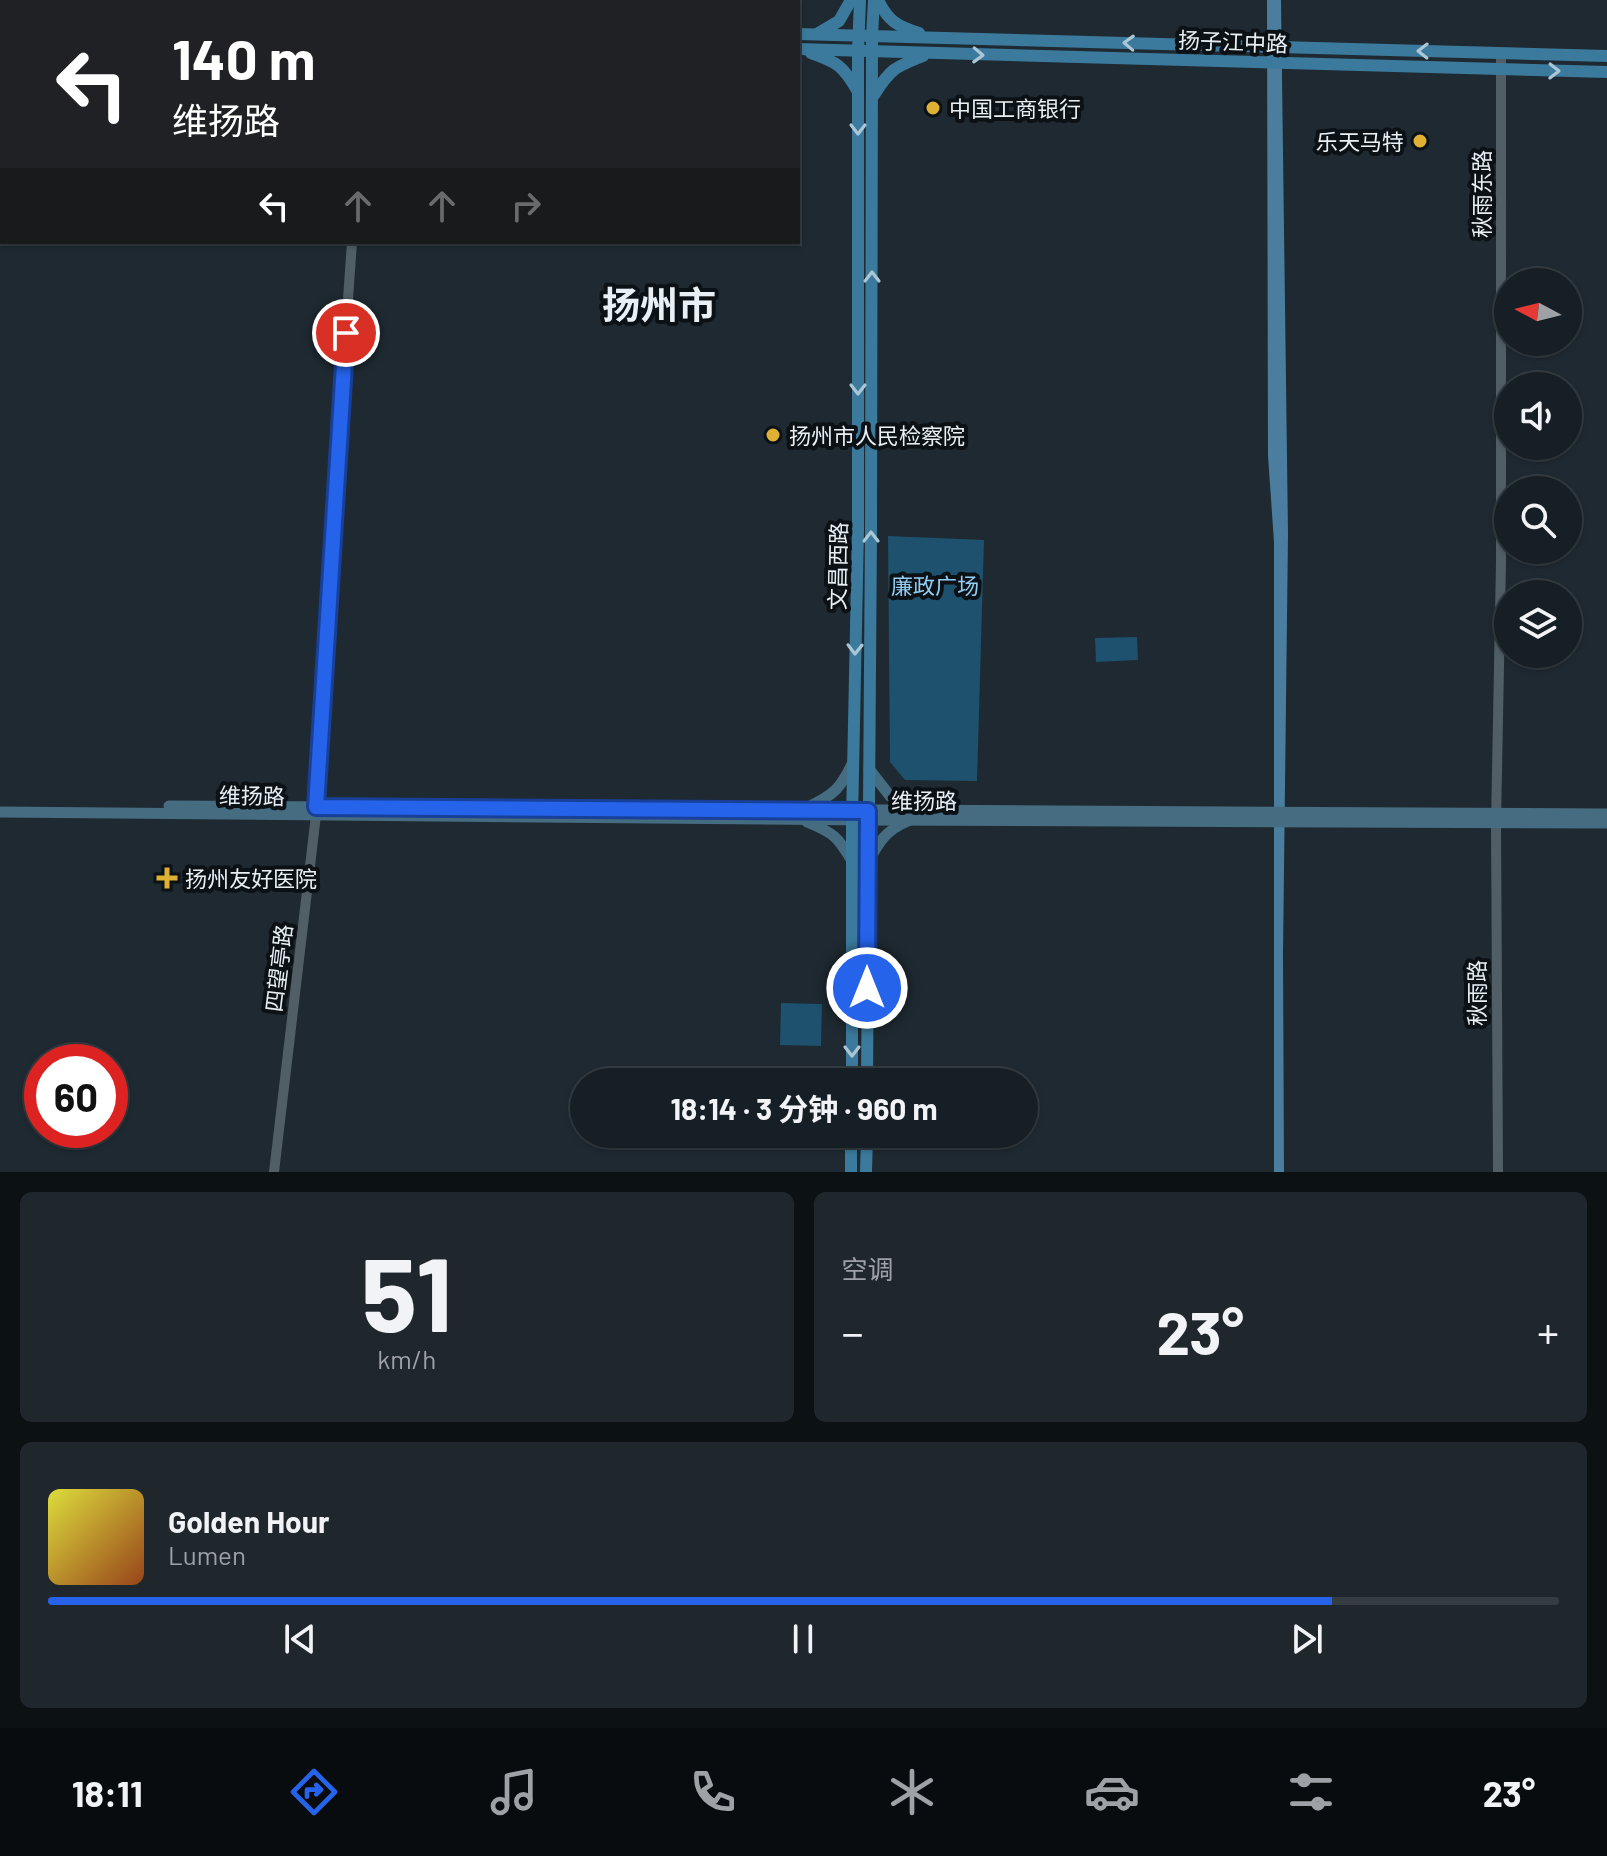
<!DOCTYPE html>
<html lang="zh">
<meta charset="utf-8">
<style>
:root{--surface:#161f25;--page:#1f272d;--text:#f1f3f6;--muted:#9ea2a7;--line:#353d42;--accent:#2563eb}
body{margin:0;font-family:Barlow,"Noto Sans SC",sans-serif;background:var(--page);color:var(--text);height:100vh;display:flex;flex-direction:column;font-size:30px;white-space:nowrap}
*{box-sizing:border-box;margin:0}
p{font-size:26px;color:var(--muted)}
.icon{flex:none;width:44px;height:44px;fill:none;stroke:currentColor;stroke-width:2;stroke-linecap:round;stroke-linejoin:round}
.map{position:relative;height:1172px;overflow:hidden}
.drawer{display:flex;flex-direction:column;gap:20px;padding:20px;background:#0c1114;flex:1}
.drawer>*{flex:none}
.hud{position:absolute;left:0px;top:0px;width:800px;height:244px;box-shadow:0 2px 6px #0004,0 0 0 2px var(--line);background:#202124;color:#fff;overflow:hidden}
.needle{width:52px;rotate:277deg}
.tools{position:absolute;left:1494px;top:268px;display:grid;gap:16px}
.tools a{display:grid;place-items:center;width:88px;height:88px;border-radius:50%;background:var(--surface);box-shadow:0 2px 6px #0004,0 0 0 2px var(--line);font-size:40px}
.speed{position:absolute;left:24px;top:1044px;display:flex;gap:16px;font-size:40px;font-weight:700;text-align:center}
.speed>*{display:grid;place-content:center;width:104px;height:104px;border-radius:50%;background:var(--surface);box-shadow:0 2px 6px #0004,0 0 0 2px var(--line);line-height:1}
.speed .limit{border:12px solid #d22;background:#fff;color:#111}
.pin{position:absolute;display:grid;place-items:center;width:68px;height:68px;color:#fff;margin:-34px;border:4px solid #fff;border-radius:50%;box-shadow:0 2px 8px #0007}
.me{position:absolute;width:88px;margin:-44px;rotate:0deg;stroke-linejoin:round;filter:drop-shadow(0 0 6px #0008)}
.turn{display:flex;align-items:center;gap:28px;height:168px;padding:0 40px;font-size:36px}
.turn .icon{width:104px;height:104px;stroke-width:2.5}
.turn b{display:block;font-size:56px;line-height:68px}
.lanes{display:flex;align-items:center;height:76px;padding:0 40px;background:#0003;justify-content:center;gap:40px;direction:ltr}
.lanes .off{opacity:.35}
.big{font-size:60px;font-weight:700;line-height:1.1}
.drawer .widget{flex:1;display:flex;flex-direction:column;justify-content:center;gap:12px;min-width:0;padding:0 28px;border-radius:12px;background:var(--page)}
.drawer .dial{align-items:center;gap:0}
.dial b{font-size:104px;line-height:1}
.song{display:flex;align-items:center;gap:24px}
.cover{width:96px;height:96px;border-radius:12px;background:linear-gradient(135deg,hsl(60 70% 55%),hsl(20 70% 35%))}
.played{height:8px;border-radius:4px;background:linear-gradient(90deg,var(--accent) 85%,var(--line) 85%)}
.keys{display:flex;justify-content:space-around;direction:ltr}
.heat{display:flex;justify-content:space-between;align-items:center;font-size:44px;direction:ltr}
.drawer .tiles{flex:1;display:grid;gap:20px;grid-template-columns:1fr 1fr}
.widget:last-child{grid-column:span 2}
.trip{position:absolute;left:570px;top:1068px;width:468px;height:80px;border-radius:40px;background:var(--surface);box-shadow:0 2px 6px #0004,0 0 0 2px var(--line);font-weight:700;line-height:80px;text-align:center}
.tab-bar{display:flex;height:128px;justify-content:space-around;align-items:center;background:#090c0f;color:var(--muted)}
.tab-bar .icon{width:56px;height:56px}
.tab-bar .on{color:var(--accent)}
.tab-bar b{font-size:36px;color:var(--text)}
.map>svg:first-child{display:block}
.green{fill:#1d516e}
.water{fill:#4b7e9e}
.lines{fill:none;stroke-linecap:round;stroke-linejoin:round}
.tertiary{stroke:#515e66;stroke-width:10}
.secondary{stroke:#466c81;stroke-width:11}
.primary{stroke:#3b7a9c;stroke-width:12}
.oneway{stroke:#abc7d6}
.route-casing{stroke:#184099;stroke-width:20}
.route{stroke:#2563eb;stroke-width:14}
.poi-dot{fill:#deb133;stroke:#0c1115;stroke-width:3}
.labels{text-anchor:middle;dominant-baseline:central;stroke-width:8;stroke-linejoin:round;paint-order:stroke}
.street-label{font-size:22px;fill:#e8f0f5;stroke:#0c1115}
.poi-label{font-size:22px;fill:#e8f0f5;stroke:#0c1115;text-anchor:start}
.park-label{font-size:22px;fill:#91cef5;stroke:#0c1115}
.town-label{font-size:38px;font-weight:bold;fill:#e8f0f5;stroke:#0c1115}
</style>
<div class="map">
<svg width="1607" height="1172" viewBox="0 0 1607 1172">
<rect width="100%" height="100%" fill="#1e2931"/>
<g class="green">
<polygon points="888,536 984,540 977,781 905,780 890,762"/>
<polygon points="1137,637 1138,660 1096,662 1095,638"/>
<polygon points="781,1003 822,1004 821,1046 780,1045"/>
</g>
<polygon class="water" points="1267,0 1281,0 1288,534 1283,954 1284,1172 1274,1172 1274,542 1268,456"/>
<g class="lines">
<g class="tertiary">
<polyline points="369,2 369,0"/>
<polyline points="274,1172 316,815 333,514 352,242"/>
<polyline points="1498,1172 1496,823 1501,562 1501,53"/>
</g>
<g class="secondary">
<polyline points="869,769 890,796 913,811"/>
<polyline points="169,806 1607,814"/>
<path d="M808,807C834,795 841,788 853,762"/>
<polyline points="0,812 868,820 1607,823"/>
<path d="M807,822C834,833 838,837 852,861"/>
<path d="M868,862C879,842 886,830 908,821"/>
</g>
<g class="primary">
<path d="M878,0C888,21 897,26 919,33"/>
<polyline points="798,34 1607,56"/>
<polyline points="817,34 839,21 851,0"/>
<polyline points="0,35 2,35"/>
<polyline points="0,48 2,48"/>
<polyline points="798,49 1607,72"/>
<path d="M811,53C837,62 843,66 857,90"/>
<path d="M874,95C890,69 895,67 923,56"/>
<polyline points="852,1082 852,820 858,531 858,51 860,0"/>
<polyline points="867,1082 871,531 872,36 874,0"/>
<polyline points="851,1172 851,1134"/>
<polyline points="866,1172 867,1134"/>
</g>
</g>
<defs><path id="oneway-chevron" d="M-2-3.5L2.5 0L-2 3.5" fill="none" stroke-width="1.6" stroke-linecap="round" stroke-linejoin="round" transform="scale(2)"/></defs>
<g class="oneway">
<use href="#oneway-chevron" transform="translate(1129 43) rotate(-178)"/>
<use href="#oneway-chevron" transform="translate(1423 51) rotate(-179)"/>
<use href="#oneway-chevron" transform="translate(978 55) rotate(2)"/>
<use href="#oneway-chevron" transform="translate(1554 71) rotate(1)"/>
<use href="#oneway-chevron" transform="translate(858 129) rotate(90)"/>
<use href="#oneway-chevron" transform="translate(872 277) rotate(-90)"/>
<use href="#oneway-chevron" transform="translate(858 389) rotate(90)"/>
<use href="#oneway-chevron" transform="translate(871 537) rotate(-90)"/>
<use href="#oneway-chevron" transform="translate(855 649) rotate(91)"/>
<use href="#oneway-chevron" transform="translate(852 1051) rotate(90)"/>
</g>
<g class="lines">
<g class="route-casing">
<polyline id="route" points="346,333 316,807 868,811 867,988"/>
</g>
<use href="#route" class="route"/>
</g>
<g class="poi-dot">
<circle cx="933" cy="108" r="8"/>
<circle cx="1420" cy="141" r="8"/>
<circle cx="773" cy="435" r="8"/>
<path d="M163 866h8v8h8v8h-8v8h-8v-8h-8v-8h8z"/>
</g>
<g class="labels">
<g class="street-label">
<text transform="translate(1233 41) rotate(2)">扬子江中路</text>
<text transform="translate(1481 194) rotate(-90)">秋雨东路</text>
<text transform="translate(837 566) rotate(-89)">文昌西路</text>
<text transform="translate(252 795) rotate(1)">维扬路</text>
<text x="924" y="800">维扬路</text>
<text transform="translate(278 968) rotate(-83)">四望亭路</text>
<text transform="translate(1476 993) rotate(-90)">秋雨路</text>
</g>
<g class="poi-label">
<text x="949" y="108">中国工商银行</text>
<text x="1404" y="141" text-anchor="end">乐天马特</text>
<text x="789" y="435">扬州市人民检察院</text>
<text x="185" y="878">扬州友好医院</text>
</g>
<g class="park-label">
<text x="935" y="585">廉政广场</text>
</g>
<g class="town-label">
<text x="659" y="304">扬州市</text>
</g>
</g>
</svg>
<div class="tools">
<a><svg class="needle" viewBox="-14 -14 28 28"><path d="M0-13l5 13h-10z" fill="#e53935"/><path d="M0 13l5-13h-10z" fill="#9ea2a7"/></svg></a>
<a><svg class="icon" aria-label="sound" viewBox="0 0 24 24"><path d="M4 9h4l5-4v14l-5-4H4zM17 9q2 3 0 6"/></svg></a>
<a><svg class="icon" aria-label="search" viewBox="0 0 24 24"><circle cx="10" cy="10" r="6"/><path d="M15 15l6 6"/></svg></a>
<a><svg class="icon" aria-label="layers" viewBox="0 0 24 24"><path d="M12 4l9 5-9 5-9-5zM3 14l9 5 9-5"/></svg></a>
</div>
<div class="speed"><div class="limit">60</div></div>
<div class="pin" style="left:346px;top:333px;background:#d93025"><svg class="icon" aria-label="arrive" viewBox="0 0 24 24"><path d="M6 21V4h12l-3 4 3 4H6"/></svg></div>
<svg class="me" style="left:867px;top:988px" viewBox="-20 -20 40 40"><circle r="17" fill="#2563eb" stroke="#fff" stroke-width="3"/><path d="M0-11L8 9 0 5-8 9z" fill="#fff"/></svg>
<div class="trip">18:14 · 3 分钟 · 960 m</div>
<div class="hud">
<div class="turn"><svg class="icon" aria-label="left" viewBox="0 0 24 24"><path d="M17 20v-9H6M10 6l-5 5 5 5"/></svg><div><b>140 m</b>维扬路</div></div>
<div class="lanes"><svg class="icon" aria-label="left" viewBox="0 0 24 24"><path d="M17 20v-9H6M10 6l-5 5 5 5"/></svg><svg class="icon off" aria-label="ahead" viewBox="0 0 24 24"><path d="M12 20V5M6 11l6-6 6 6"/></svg><svg class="icon off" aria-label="ahead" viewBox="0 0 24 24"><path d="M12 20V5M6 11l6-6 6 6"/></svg><svg class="icon off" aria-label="right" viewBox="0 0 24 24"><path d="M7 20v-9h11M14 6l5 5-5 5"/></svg></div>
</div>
</div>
<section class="drawer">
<div class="tiles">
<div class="widget dial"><b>51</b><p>km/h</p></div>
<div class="widget"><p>空调</p>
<div class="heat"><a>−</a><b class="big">23°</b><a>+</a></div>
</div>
<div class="widget">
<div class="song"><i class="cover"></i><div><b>Golden Hour</b><p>Lumen</p></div></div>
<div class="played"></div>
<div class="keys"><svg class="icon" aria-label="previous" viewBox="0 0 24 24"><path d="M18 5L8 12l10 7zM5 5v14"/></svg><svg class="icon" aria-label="pause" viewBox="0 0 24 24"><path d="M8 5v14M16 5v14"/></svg><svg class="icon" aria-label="next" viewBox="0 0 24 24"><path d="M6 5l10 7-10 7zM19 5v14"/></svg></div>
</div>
</div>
</section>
<nav class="tab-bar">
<b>18:11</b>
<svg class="icon on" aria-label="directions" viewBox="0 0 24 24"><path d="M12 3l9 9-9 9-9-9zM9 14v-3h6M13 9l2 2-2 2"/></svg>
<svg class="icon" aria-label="music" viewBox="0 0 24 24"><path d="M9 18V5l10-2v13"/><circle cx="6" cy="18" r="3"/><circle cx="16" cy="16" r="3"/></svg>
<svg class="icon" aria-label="phone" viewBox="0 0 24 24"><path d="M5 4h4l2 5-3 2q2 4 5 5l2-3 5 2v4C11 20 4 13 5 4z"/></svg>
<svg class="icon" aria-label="climate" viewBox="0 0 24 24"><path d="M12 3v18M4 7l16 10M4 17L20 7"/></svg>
<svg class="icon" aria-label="car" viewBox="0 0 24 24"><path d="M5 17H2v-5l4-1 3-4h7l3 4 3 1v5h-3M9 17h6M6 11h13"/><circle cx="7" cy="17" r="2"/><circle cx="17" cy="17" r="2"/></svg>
<svg class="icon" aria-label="filters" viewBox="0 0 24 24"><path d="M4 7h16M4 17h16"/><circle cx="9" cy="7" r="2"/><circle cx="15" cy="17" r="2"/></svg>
<b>23°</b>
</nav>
